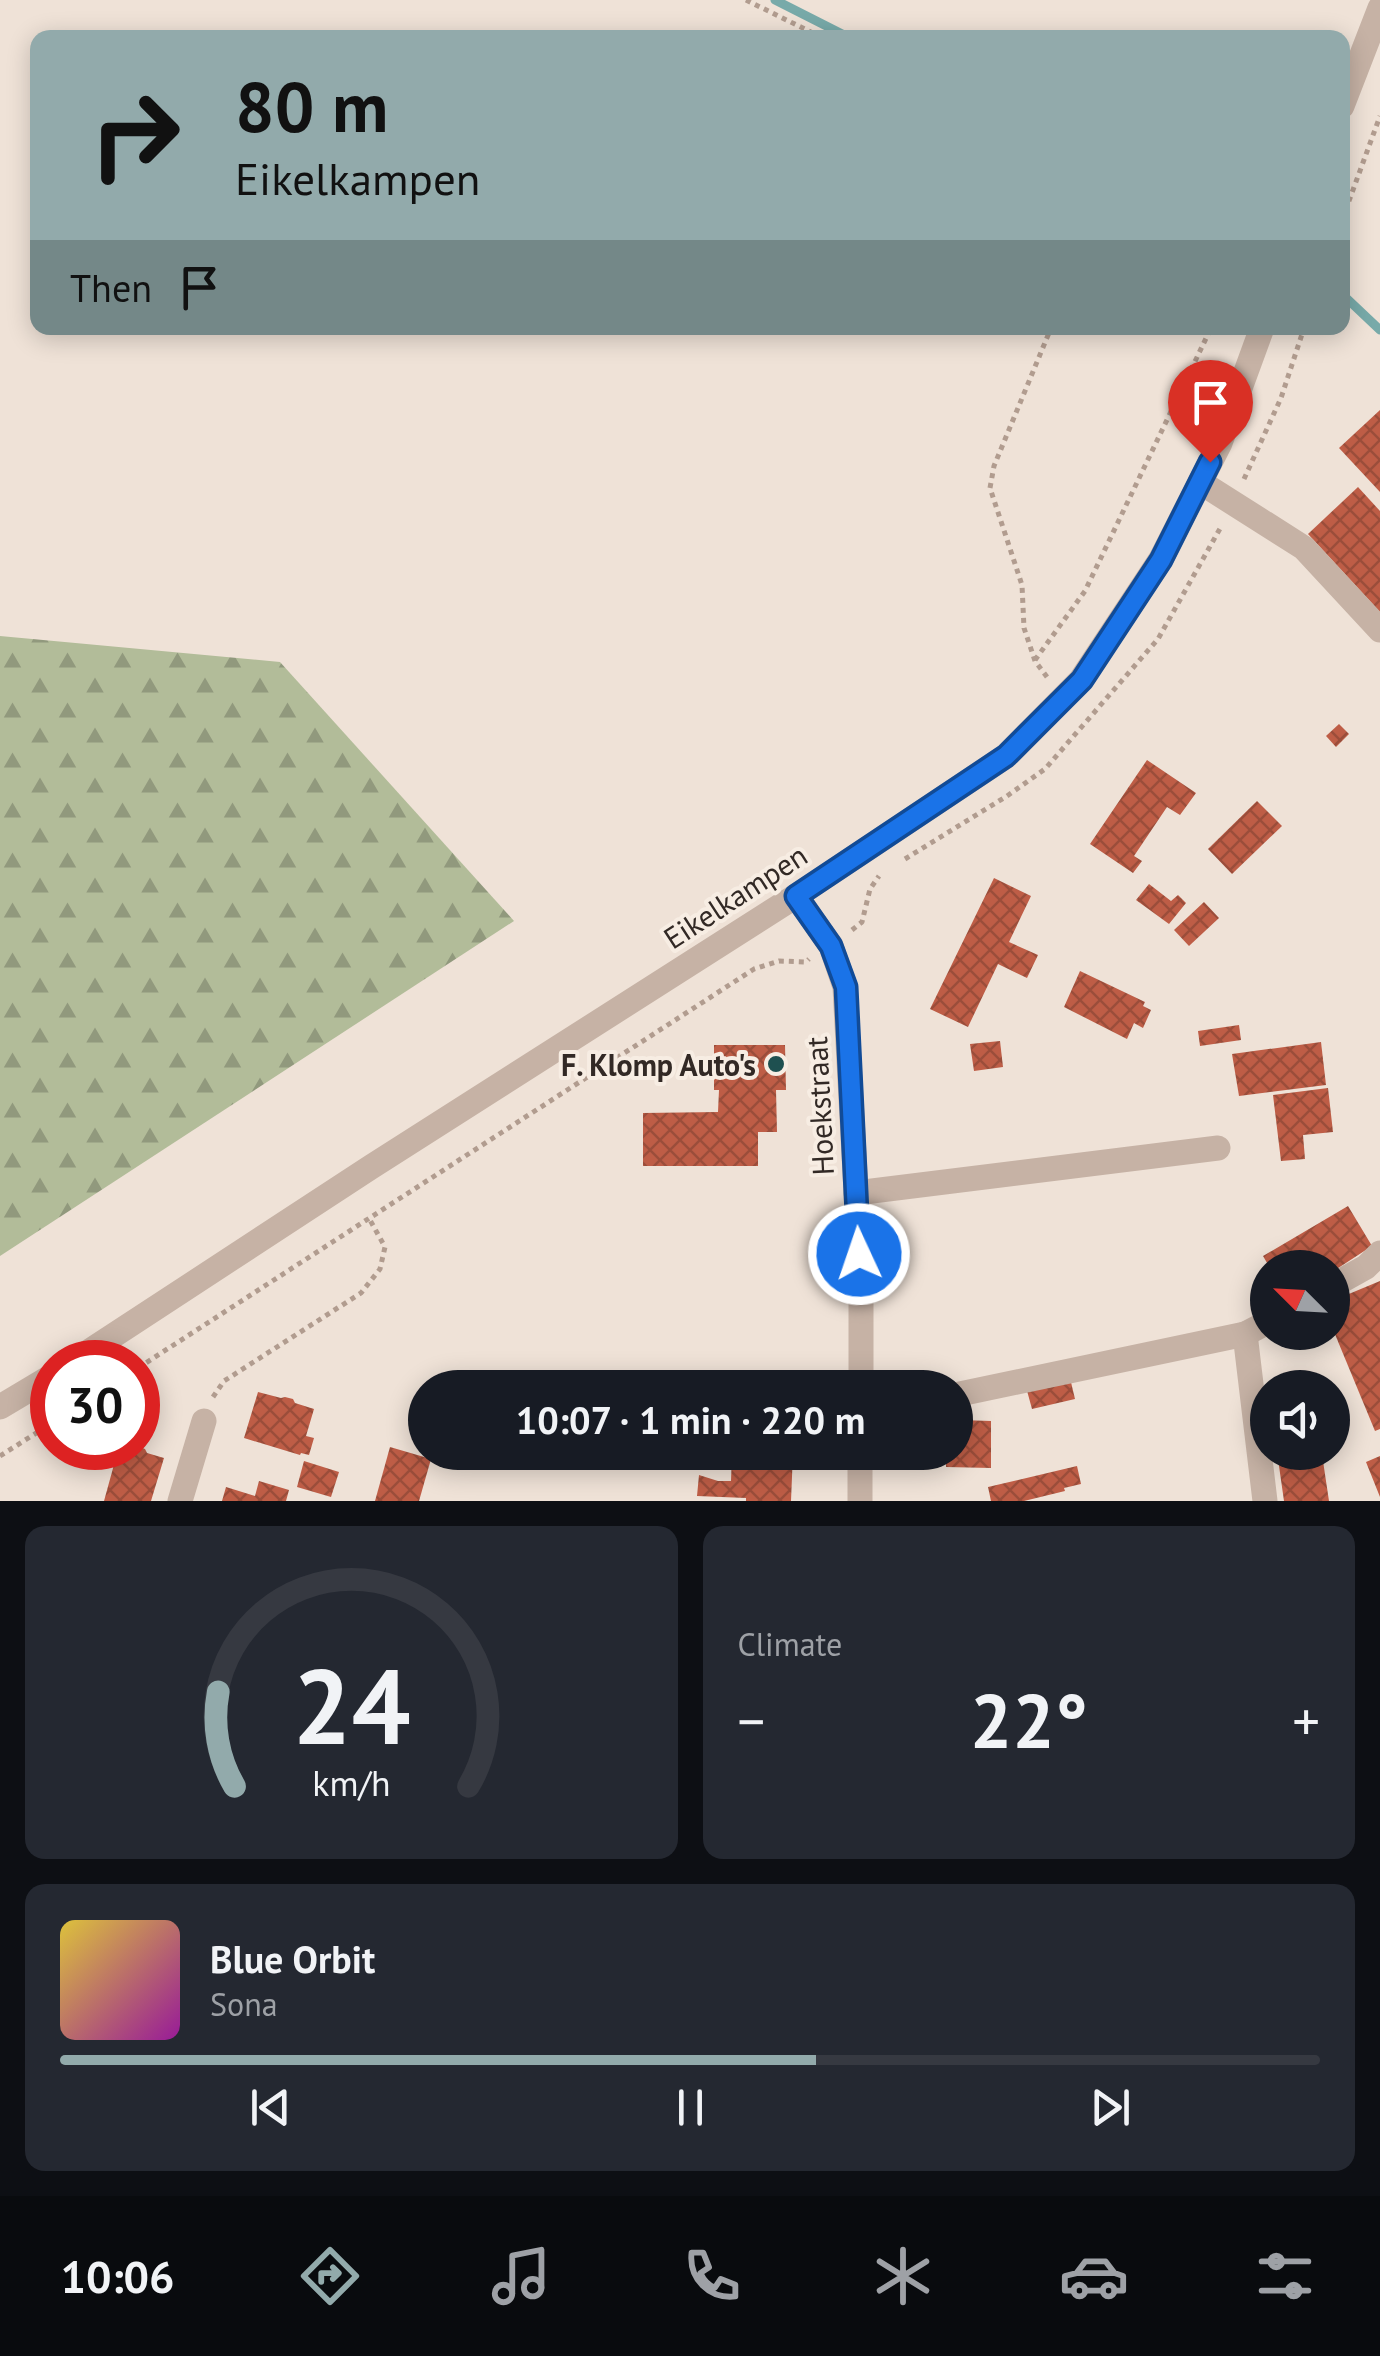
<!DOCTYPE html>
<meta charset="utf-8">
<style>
:root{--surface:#171b24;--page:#242831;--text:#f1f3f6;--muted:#9ea1a6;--line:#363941;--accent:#92aaab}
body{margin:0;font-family:"PT Sans",sans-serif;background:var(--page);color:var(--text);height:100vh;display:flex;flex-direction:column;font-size:38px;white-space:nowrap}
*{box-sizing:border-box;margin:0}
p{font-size:32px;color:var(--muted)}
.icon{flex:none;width:55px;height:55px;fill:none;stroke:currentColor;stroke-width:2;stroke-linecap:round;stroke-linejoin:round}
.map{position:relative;height:1501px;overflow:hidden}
.sheet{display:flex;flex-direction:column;gap:25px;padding:25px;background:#0d0f14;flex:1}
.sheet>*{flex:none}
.hud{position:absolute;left:30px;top:30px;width:1320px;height:305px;border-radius:20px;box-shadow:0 5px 25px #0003;background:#92aaab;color:#111;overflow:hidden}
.needle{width:65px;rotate:294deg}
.fabs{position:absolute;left:1250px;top:1250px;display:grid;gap:20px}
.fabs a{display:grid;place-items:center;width:100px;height:100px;border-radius:50%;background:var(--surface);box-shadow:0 5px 25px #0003;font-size:50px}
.speed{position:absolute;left:30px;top:1340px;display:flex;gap:20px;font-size:50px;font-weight:700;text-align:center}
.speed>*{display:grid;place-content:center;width:130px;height:130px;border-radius:50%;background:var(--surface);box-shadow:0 5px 25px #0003;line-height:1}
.speed .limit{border:15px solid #d22;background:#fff;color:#111}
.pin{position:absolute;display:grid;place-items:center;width:85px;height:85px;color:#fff;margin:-102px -42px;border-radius:50% 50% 50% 0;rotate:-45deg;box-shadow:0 0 10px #0007}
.pin .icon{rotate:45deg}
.me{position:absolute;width:110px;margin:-55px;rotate:357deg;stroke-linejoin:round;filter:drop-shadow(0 0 8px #0008)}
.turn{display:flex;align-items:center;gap:35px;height:210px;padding:0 40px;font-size:45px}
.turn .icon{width:130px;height:130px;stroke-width:2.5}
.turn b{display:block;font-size:70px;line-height:85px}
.then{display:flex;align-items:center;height:95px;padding:0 40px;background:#0003;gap:20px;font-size:38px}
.big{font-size:75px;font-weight:700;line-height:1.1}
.sheet .card{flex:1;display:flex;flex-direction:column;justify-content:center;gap:15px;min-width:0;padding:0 35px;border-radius:20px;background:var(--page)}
.sheet .dial{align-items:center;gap:0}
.dial svg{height:260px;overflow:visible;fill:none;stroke:var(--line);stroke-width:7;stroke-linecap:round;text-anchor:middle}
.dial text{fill:var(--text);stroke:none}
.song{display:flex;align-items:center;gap:30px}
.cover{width:120px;height:120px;border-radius:15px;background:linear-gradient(135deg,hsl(50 70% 55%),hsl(300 70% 35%))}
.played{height:10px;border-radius:5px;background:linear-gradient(90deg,var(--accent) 60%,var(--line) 60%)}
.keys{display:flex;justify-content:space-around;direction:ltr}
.heat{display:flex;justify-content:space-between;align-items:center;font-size:55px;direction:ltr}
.sheet .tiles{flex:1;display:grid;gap:25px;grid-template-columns:1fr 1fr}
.card:last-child{grid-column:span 2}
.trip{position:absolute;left:408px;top:1370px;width:565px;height:100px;border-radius:50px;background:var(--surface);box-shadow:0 5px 25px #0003;font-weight:700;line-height:100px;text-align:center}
.menu{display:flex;height:160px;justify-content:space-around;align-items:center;background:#090b0e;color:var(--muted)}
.menu .icon{width:70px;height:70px}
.menu .on{color:var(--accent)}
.menu b{font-size:45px;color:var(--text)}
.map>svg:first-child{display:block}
.forest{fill:url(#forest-firs)}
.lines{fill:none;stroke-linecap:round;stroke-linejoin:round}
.stream{stroke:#78aaa9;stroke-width:9}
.building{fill:url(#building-cross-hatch)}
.path{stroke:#b19c8f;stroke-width:5;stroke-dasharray:5 5;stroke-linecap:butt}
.minor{stroke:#c6b2a5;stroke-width:25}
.route-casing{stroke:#114b97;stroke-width:25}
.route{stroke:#1a73e8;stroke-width:18}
.poi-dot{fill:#1e5050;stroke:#f7ede3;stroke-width:4}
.labels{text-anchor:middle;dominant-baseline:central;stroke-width:8;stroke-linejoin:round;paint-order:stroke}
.street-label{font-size:30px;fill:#322925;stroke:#f7ede3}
.poi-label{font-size:30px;font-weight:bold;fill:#322925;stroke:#f7ede3;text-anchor:end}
</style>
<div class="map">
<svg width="1380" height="1501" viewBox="0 0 1380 1501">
<defs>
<pattern id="forest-firs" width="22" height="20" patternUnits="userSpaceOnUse" patternTransform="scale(2.5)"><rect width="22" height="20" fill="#b2bc99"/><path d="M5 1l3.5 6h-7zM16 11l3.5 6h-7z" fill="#91997d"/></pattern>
<pattern id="building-cross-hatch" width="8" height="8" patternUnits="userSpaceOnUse" patternTransform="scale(2.5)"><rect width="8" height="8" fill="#be5d46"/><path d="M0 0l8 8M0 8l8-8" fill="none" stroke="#9b4d3a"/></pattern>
</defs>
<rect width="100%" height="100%" fill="#efe2d7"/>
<polygon class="forest" points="0,636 280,662 514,921 0,1256"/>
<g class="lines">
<g class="stream">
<polyline points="775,0 850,38"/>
<polyline points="1342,294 1380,330"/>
</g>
</g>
<g class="building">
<polygon points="1380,410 1380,492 1339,448"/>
<polygon points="1358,487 1380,511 1380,612 1308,534"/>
<polygon points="1339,724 1349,734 1336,747 1326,736"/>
<polygon points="1147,760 1196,793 1180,815 1167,807 1134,856 1142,861 1133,873 1090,844"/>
<polygon points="1257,801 1282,826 1232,874 1208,849"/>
<polygon points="994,878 1031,896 1009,942 1038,955 1027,978 998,964 968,1027 930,1009"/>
<polygon points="1149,884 1171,901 1178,895 1186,903 1169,924 1136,900"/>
<polygon points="1204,902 1219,918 1189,946 1174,930"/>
<polygon points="1080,971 1145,1002 1143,1006 1151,1010 1143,1028 1134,1023 1127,1039 1064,1007"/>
<polygon points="1239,1025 1241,1040 1200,1046 1198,1031"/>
<polygon points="1000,1041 1003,1067 974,1071 970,1044"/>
<polygon points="1321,1042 1326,1085 1239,1096 1232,1054"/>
<polygon points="714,1045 785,1045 786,1090 776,1090 777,1132 758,1132 758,1166 643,1166 643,1113 718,1112 719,1090 714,1090"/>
<polygon points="1328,1088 1333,1132 1303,1135 1305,1159 1281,1161 1273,1095"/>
<polygon points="1348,1206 1372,1246 1332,1272 1332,1268 1270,1268 1263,1256"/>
<polygon points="1380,1281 1380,1429 1375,1431 1332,1327 1332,1301"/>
<polygon points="1070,1378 1075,1399 1032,1409 1026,1387"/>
<polygon points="258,1392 281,1398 285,1397 293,1399 295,1403 314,1409 306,1436 314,1438 309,1455 301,1453 300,1455 244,1438"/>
<polygon points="960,1420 991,1421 991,1468 946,1467 946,1452 955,1452 955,1429 960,1429"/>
<polygon points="138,1446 145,1449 147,1453 164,1458 151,1501 104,1501 115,1461 121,1463 125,1448"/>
<polygon points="390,1447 431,1459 419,1501 375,1501"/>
<polygon points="732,1452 793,1452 791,1501 746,1501 746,1498 697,1496 699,1475 718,1481 731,1481"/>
<polygon points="1277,1452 1317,1452 1318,1462 1323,1461 1329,1501 1284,1501"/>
<polygon points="1380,1456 1380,1497 1366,1462"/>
<polygon points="304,1461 339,1472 331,1497 297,1487"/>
<polygon points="1077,1466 1081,1484 1064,1488 1065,1491 1024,1501 991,1501 988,1487"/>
<polygon points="259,1481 289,1490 286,1501 222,1501 226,1487 255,1496"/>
</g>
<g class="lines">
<g class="path">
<polyline points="746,0 823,38"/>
<polyline points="1342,220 1380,116"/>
<polyline points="1244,479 1281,398 1304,328"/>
<polyline points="1035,660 1085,591 1211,328"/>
<polyline points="1047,677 1035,661 1024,628 1022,585 990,488 994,466 1051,328"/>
<polyline points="905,859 1007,796 1045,769 1158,639 1222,525"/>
<polyline points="852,930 862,922 870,889 879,876"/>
<polyline points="138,1368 754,969 779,961 806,962 809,959"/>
<polyline points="213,1397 224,1381 361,1293 380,1269 385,1247 370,1220"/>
<polyline points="0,1456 52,1423"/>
</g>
<g class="minor">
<polyline points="1342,106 1380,8"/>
<polyline points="1200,482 1304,548 1380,630"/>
<polyline points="796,896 831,946 845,987 861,1285 861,1388"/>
<polyline points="856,1193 1218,1148"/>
<polyline points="1332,1286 1366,1267 1380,1253"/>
<polyline points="1245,1334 1265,1501"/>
<polyline points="73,1362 371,1167 796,896 1006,756 1081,680 1161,559 1220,443 1262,328"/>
<polyline points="955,1395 1245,1334 1268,1322"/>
<polyline points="0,1407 52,1376"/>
<polyline points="180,1501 204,1421"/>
<polyline points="860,1501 860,1452"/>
</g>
</g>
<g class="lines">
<g class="route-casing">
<polyline id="route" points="859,1254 846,987 831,946 796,896 1006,756 1082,680 1161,560 1210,462"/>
</g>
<use href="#route" class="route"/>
</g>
<circle class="poi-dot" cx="776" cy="1064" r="10"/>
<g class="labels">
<g class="street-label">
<text transform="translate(735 896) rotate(-33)">Eikelkampen</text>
<text transform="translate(819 1106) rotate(-93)">Hoekstraat</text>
</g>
<g class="poi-label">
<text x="756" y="1064">F. Klomp Auto's</text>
</g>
</g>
</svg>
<div class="fabs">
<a><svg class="needle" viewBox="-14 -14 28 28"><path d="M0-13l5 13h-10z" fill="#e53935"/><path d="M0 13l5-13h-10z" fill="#9ea1a6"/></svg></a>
<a><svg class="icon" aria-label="sound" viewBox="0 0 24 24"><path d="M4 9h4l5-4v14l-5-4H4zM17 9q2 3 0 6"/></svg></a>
</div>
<div class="speed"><div class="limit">30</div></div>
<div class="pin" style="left:1210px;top:462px;background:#d93025"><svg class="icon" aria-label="arrive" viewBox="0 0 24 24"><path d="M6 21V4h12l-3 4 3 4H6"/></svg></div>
<svg class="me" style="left:859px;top:1254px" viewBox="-20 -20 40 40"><circle r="17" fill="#1a73e8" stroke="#fff" stroke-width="3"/><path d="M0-11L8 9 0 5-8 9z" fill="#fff"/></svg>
<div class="trip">10:07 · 1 min · 220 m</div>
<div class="hud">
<div class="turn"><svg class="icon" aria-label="right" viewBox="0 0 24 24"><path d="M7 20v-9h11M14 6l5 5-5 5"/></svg><div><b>80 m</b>Eikelkampen</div></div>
<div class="then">Then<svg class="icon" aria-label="arrive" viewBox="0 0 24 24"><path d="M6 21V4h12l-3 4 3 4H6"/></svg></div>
</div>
</div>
<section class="sheet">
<div class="tiles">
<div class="card dial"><svg viewBox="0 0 100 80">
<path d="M14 69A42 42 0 1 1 86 69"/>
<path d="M14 69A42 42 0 0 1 9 40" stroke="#92aaab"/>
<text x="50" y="56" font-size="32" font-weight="700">24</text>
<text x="50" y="72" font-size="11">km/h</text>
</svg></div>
<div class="card"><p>Climate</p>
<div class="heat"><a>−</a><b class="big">22°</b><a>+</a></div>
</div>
<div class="card">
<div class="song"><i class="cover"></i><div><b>Blue Orbit</b><p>Sona</p></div></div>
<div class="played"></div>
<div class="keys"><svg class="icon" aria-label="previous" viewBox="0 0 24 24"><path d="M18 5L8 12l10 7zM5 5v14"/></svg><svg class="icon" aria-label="pause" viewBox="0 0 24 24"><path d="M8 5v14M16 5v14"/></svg><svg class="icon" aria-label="next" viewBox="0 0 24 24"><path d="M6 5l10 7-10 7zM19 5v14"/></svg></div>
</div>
</div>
</section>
<nav class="menu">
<b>10:06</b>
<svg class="icon on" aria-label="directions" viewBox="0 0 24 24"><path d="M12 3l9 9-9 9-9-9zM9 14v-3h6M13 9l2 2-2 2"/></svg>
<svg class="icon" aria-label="music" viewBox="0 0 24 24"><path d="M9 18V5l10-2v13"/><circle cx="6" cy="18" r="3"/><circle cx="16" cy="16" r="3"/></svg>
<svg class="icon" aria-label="phone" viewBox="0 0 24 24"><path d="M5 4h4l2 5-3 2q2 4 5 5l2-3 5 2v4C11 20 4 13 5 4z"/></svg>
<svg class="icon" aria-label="climate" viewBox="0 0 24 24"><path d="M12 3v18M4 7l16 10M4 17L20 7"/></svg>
<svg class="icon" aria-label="car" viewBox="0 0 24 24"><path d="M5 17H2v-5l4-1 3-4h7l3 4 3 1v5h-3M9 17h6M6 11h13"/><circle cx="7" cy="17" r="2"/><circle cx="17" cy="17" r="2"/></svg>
<svg class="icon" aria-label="filters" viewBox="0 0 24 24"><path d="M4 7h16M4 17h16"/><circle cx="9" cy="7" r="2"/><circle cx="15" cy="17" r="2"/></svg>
</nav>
